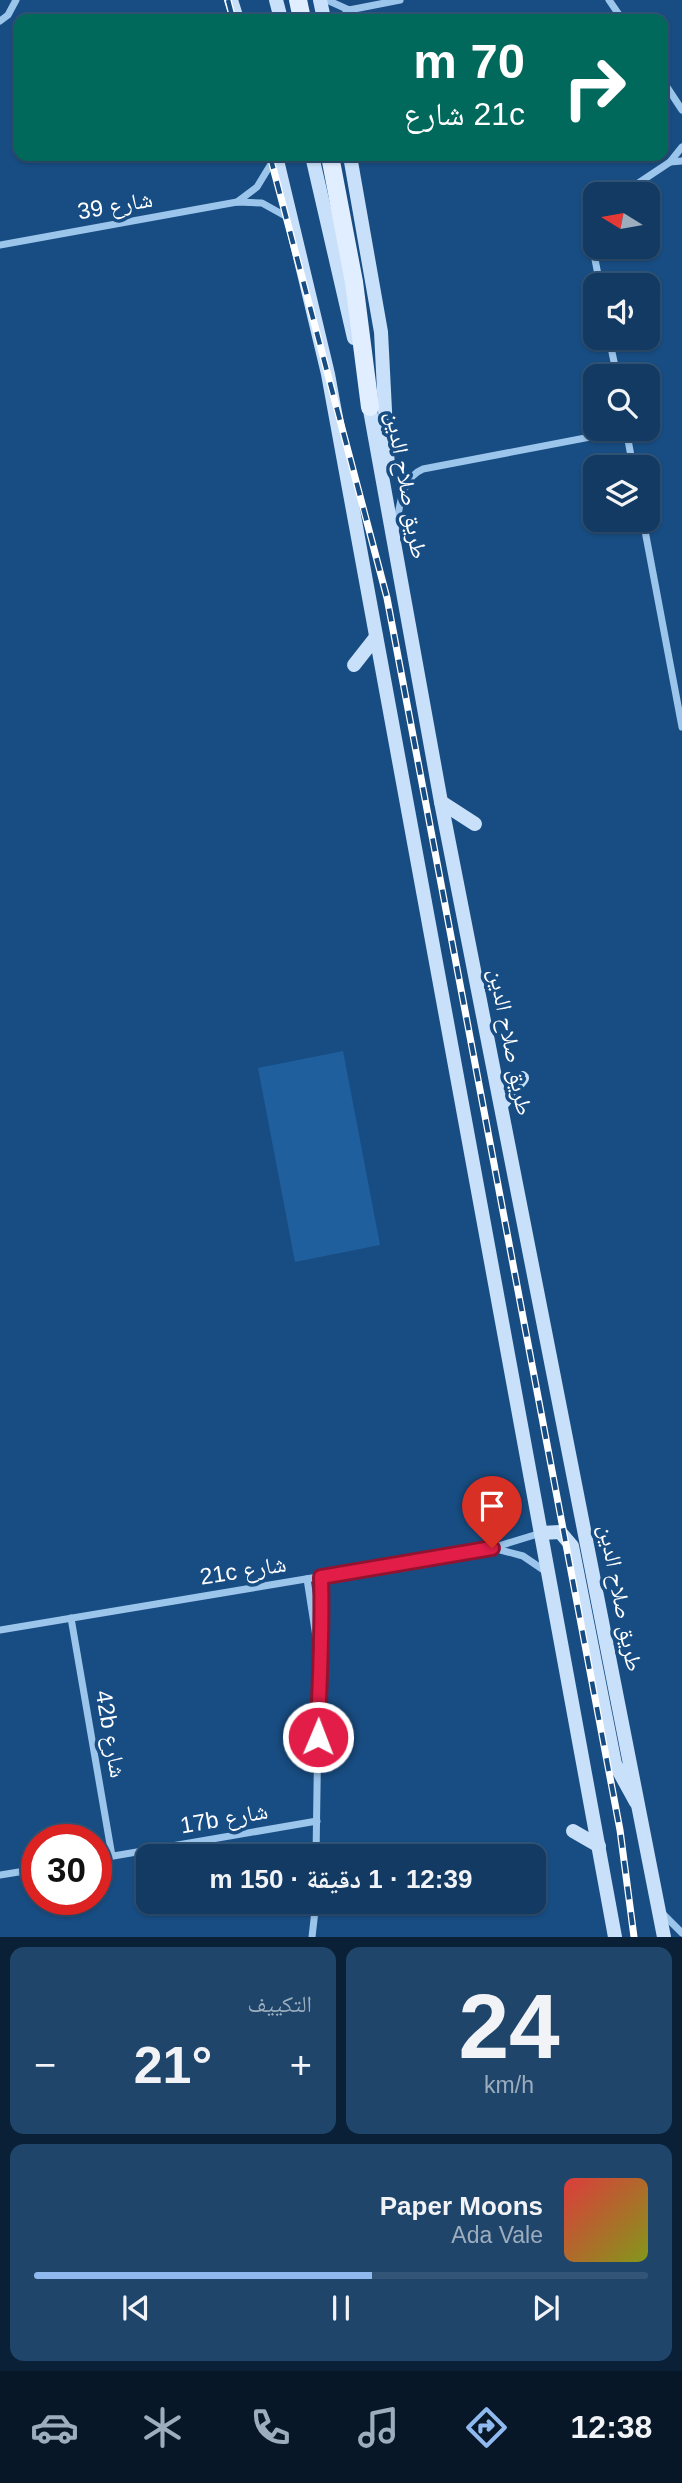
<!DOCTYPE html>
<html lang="ar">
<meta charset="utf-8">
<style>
:root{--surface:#123a62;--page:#1f456b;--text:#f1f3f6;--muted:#9cadbe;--line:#315477;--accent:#90b9f0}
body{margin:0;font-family:Arial,"Noto Naskh Arabic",sans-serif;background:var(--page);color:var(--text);direction:rtl;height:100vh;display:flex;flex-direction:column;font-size:26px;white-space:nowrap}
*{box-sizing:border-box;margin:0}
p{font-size:23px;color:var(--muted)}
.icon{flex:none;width:38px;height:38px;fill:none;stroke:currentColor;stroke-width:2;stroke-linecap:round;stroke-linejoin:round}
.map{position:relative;height:1937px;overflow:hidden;direction:ltr}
.panel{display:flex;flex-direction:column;gap:10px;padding:10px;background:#0a2036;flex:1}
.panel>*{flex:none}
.top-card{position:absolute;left:14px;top:14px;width:654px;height:147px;border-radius:14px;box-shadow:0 2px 5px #0004,0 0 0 2px var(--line);direction:rtl;background:#00695c;color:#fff;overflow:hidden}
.needle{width:46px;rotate:281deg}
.controls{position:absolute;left:583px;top:182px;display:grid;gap:14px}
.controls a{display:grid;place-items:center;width:77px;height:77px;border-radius:14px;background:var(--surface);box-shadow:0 2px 5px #0004,0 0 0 2px var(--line);font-size:35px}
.speed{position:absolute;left:21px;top:1824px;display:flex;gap:14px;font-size:35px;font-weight:700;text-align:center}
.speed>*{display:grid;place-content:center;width:91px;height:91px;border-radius:50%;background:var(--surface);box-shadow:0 2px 5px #0004,0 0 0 2px var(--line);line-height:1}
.speed .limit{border:10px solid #d22;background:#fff;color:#111}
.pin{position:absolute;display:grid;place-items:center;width:60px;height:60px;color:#fff;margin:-72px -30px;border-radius:50% 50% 50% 0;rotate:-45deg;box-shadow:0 0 7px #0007}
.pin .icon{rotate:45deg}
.me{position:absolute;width:77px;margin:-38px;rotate:1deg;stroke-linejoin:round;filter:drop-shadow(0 0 5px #0008)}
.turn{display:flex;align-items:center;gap:24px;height:147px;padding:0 28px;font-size:32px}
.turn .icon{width:91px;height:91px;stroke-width:2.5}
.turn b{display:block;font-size:49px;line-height:60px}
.big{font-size:52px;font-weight:800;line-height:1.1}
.panel .card{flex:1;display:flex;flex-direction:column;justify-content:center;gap:10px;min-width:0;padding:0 24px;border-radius:14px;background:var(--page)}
.panel .dial{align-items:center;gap:0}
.dial b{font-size:91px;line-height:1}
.song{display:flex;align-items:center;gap:21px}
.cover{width:84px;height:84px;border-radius:10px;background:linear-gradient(135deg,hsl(0 70% 55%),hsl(70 70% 35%))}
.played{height:7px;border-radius:4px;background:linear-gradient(90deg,var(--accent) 55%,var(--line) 55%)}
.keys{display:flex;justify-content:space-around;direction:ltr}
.heat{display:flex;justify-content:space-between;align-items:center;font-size:38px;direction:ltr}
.panel .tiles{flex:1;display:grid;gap:10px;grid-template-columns:1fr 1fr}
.card:last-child{grid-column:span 2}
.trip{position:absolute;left:136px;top:1844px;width:410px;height:70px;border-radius:14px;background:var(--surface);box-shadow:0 2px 5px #0004,0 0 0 2px var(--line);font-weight:800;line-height:70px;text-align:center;direction:rtl}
.tabs{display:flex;height:112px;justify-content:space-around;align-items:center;background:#071727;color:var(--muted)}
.tabs .icon{width:49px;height:49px}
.tabs .selected{color:var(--accent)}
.tabs b{font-size:32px;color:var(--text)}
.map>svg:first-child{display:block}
.pitch{fill:#205f9d}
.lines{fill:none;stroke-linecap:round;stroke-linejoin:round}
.minor{stroke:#9cc5ec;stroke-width:7}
.secondary{stroke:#c8e0f9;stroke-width:14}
.primary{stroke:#e1eeff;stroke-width:18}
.rail-casing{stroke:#fff;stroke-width:7}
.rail{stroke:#184d83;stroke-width:4.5;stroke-dasharray:13;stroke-linecap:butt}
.route-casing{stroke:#92132f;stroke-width:18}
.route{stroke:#e11d48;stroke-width:12}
.labels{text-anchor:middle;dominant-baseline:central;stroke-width:7;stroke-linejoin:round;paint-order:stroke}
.street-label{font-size:23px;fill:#fff;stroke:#184d83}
</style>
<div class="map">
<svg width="682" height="1937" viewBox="0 0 682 1937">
<rect width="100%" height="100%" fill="#184d83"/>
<polygon class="pitch" points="343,1051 380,1245 295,1262 258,1068"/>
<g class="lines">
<g class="minor">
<polyline points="327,0 349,10 400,0"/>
<polyline points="609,0 622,19"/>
<polyline points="340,19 349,10"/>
<polyline points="0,21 8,15 16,0"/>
<polyline points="663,81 682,110"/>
<polyline points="670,162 682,147"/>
<polyline points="622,194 670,162 682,161"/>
<polyline points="237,202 257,187 274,159"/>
<polyline points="595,225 592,244 600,285"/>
<polyline points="0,245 237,202 262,203 289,218"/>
<polyline points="609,338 617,376"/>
<polyline points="626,429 633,467"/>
<polyline points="643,520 682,727"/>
<path d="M396,527C400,506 401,478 423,469L627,430"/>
<polyline points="493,1548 523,1556 545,1571"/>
<polyline points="307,1579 319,1656 316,1857"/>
<polyline points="71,1618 112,1856"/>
<polyline points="0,1630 492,1548 541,1533"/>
<polyline points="320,1652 323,1635 321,1577"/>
<polyline points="96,1859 317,1821"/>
<polyline points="0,1875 37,1869"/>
<polyline points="663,1914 682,1933"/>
<polyline points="312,1937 316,1902"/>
</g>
<g class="secondary">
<polyline points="231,0 237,19"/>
<polyline points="276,0 281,19"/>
<polyline points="320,0 324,19"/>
<polyline points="276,156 328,374 615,1937"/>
<polyline points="312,156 354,338"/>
<polyline points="350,156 381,332 388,469"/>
<polyline points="368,399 441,802 664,1937"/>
<polyline points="354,665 376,637"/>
<polyline points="441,802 475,824"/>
<polyline points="501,1105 522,1078"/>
<polyline points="541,1533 560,1532 572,1546 615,1764 636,1802"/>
<polyline points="573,1831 599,1846"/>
</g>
<g class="primary">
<polyline points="298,0 302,19"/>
<polyline points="330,156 354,282 370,407"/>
</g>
<g class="rail-casing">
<g id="rail">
<polyline points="228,0 233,19"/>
<polyline points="270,156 387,598 620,1830 634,1937"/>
</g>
</g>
<use href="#rail" class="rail"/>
</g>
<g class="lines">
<g class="route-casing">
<path id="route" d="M318,1737C319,1683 323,1631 321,1577L492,1548"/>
</g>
<use href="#route" class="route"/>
</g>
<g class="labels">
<g class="street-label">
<text transform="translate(115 205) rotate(-10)">شارع 39</text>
<text transform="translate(407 485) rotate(80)">طريق صلاح الدين</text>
<text transform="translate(511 1042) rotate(79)">طريق صلاح الدين</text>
<text transform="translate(243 1570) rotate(-9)">21c شارع</text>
<text transform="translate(621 1598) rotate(79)">طريق صلاح الدين</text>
<text transform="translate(111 1734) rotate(80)">42b شارع</text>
<text transform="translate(224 1818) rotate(-10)">17b شارع</text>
</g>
</g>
</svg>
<div class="controls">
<a><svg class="needle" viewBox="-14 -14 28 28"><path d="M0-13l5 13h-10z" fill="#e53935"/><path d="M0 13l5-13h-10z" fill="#9cadbe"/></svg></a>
<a><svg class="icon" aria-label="sound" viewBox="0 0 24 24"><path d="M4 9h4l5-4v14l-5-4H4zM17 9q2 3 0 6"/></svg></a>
<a><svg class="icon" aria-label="search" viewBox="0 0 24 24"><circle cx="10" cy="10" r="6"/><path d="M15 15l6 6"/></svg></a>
<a><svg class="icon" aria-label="layers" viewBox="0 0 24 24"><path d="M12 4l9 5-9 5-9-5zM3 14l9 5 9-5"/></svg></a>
</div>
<div class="speed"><div class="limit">30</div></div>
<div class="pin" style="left:492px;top:1548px;background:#d93025"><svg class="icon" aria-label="arrive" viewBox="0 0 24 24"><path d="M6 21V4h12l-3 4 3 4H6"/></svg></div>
<svg class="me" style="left:318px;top:1737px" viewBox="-20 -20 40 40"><circle r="17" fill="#e11d48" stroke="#fff" stroke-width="3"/><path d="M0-11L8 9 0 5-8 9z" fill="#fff"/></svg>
<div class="trip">12:39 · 1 دقيقة · 150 m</div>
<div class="top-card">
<div class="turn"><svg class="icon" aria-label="right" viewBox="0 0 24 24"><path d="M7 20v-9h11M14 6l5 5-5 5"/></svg><div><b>70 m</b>21c شارع</div></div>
</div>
</div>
<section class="panel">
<div class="tiles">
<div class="card dial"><b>24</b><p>km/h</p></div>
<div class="card"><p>التكييف</p>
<div class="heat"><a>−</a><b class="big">21°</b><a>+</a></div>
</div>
<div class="card">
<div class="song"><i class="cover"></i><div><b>Paper Moons</b><p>Ada Vale</p></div></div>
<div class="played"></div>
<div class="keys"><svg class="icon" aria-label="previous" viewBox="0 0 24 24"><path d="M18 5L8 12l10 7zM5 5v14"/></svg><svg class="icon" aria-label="pause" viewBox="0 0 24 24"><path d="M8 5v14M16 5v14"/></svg><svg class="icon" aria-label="next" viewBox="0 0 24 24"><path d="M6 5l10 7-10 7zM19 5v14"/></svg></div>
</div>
</div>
</section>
<nav class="tabs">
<b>12:38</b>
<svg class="icon selected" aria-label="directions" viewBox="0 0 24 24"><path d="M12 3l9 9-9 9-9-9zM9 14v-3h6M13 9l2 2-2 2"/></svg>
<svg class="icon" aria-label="music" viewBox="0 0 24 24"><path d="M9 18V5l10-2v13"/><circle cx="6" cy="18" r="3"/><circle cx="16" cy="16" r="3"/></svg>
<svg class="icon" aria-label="phone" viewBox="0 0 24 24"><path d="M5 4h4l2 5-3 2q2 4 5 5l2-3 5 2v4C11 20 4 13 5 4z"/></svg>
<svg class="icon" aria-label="climate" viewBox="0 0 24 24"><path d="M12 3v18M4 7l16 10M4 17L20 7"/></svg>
<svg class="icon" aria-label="car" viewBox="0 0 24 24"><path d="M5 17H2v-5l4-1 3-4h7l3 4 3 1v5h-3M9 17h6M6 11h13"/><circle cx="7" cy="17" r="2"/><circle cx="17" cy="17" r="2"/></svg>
</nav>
